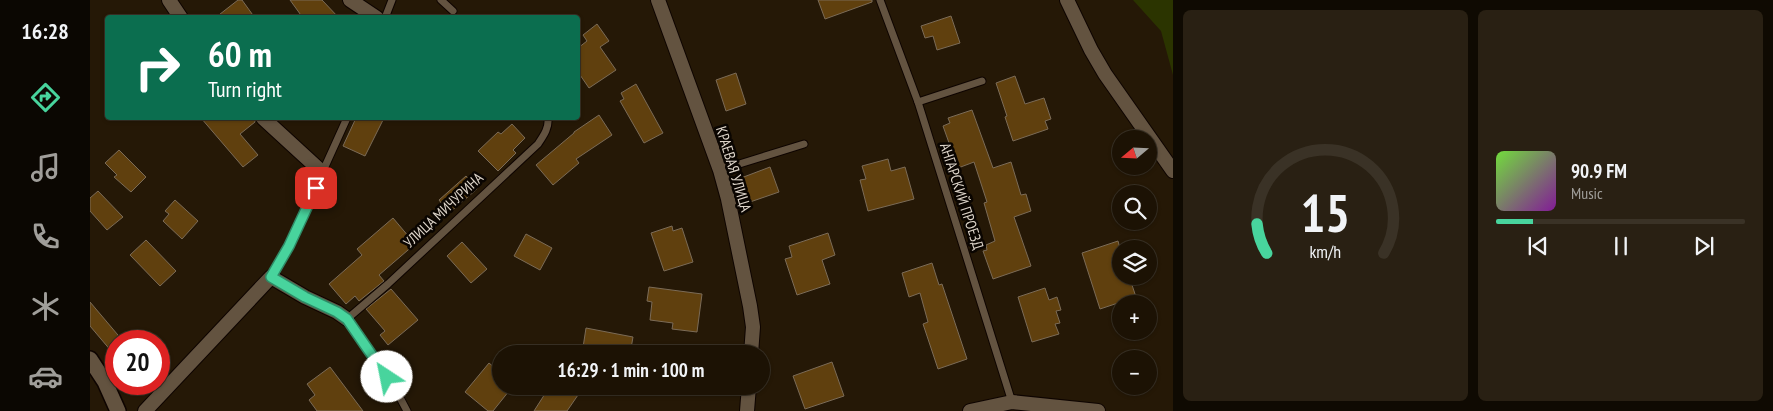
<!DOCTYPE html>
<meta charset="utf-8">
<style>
:root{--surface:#1c1204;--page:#292013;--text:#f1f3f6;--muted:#a09e9a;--line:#3a3226;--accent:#48d49d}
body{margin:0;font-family:"PT Sans Narrow",sans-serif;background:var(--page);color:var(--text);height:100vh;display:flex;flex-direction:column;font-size:19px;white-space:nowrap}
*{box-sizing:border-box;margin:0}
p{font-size:16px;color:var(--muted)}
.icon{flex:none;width:28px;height:28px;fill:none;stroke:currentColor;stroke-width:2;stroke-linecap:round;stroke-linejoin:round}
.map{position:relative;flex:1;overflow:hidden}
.drawer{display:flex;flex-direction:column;gap:10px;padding:10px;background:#0f0a02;width:600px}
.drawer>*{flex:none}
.hud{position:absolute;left:15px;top:15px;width:475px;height:105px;border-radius:5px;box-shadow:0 1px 4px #0004,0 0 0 1px var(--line);background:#0b6e4f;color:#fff;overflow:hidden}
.needle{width:32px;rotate:251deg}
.fabs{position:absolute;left:1022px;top:130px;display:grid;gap:10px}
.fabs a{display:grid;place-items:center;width:45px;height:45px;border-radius:50%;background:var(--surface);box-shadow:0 1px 4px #0004,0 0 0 1px var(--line);font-size:25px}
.speed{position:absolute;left:15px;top:330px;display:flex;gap:10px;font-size:25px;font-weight:700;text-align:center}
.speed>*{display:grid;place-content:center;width:65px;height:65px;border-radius:50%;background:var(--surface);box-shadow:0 1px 4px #0004,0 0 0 1px var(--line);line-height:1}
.speed .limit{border:8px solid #d22;background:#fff;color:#111}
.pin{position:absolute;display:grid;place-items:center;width:42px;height:42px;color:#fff;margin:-21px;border-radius:10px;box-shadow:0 2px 8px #0006}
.me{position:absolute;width:55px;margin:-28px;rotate:326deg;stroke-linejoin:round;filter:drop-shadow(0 0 4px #0008)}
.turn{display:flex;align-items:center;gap:18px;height:105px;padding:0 20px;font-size:22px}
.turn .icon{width:65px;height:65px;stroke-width:2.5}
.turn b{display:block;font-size:35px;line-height:42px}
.drawer .card{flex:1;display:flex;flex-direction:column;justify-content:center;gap:8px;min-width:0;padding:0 18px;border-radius:8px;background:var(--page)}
.drawer .dial{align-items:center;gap:0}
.dial svg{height:130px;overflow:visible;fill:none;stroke:var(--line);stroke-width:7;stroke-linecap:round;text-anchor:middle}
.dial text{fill:var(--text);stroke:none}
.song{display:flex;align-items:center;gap:15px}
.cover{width:60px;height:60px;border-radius:8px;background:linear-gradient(135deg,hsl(100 70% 55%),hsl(290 70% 35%))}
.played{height:5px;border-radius:2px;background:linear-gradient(90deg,var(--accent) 15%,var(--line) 15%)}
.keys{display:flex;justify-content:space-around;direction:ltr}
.drawer .tiles{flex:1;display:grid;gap:10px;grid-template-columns:repeat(2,1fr)}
.trip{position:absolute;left:402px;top:345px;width:278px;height:50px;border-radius:25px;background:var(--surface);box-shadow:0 1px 4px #0004,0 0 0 1px var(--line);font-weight:800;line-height:50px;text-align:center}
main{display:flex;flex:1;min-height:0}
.dock{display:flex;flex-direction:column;width:90px;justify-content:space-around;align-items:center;background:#0b0702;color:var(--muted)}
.dock .icon{width:35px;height:35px}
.dock .on{color:var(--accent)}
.dock b{font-size:22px;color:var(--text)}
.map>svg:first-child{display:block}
.green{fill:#2b3400}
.building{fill:#60400e;stroke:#7b6b57}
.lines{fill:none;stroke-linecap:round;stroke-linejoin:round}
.service-casing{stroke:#0e0400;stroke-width:9}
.minor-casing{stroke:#0e0400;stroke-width:16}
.secondary-casing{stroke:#0e0400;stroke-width:18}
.service{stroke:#635340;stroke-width:7}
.minor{stroke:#635340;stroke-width:14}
.secondary{stroke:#635340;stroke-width:15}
.route-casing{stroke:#2f8a66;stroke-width:12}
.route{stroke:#48d49d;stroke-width:9}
.labels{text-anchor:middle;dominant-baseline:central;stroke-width:5;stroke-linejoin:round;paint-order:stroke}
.street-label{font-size:15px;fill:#ddd4c9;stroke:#0a0501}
</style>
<main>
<nav class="dock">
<b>16:28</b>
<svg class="icon on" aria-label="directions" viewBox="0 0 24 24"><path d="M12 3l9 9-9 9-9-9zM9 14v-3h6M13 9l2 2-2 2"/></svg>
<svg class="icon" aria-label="music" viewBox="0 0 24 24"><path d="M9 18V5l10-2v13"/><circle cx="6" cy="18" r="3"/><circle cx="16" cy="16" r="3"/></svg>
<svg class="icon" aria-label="phone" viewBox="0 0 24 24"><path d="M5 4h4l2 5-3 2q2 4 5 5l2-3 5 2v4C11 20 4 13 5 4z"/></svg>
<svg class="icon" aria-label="climate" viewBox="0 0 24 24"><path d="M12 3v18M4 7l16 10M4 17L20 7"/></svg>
<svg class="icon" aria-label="car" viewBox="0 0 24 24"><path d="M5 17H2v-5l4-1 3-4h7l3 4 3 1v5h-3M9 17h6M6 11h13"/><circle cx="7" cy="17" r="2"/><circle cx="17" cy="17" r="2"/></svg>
</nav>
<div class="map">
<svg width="1083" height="411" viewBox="0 0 1083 411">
<rect width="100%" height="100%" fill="#251806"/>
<polygon class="green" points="1043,0 1083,0 1083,75 1071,31"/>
<g class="building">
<polygon points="148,0 152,0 165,18 125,18"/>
<polygon points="200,0 232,0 249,18 213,18"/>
<polygon points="728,0 782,0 782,2 735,19"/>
<polygon points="861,16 870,43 847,50 843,36 835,38 831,26"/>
<polygon points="507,24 519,41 510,47 526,70 499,88 488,72 488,48 497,41 493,35"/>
<polygon points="646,73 656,104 636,111 626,80"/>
<polygon points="925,76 935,104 954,98 961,119 955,121 958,129 923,141 915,117 917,116 906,83"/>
<polygon points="546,84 573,133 554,143 530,101 534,99 531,93"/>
<polygon points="882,110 903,168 921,162 931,195 936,194 941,211 924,217 941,266 903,279 893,251 897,250 896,245 905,241 894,203 897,202 884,162 868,168 853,126 860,123 858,118"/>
<polygon points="509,115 522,135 486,159 489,163 463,185 446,165 484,133 484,132"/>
<polygon points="111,118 164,118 165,122 150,134 168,155 153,167"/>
<polygon points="266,118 294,118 275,156 253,146"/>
<polygon points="422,124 435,138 423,150 426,153 408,171 388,151 408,132 411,134"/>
<polygon points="29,150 56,177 41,192 24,177 27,175 15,163"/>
<polygon points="798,159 801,171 815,167 824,199 778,211 770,180 776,179 772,166"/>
<polygon points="680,167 689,192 660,202 651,178"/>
<polygon points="376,176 387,189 359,213 349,200"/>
<polygon points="8,191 33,217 17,230 0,211 0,198"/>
<polygon points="85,200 108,221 92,239 73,221 79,214 75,211"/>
<polygon points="303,218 325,244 289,275 294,281 269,301 265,296 256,304 239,284 272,255 267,249"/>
<polygon points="582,226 583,231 592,228 603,262 574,271 561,233"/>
<polygon points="738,233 745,255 732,260 740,284 707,295 695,259 702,257 699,246"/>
<polygon points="436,234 462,248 450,270 424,256"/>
<polygon points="56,240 86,271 70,286 40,255"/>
<polygon points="1028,241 1031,252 1031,276 1039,276 1046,297 1010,309 992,253"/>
<polygon points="372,242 397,269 381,283 357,256"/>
<polygon points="842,263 849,285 852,284 877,359 848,369 833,324 838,322 830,293 819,297 812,273"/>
<polygon points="559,287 612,294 607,332 582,329 583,323 560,320 562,302 557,301"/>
<polygon points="955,288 959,300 967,297 971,310 966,311 970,323 965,324 969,334 942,342 928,297"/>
<polygon points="301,289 328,320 298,345 290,335 295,331 276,309"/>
<polygon points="0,302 33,341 26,341 26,348 22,352 0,326"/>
<polygon points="496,328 543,337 540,354 492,354"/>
<polygon points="742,362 754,396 715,409 703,376"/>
<polygon points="399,363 411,373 411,386 423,386 403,411 398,411 375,392"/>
<polygon points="240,367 273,411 227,411 219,400 225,395 217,384"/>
<polygon points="460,386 474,386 488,395 477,411 444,411"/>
</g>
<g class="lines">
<g class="service-casing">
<g id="service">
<polyline points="351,0 363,11"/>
<polyline points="790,0 828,102 922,402"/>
<polyline points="295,18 302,0"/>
<polyline points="828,102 892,81"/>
<polyline points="630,170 714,144"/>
<polyline points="181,277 199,246 257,118"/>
<path d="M317,411L307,392L257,319L298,284L448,144C454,135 459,128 458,118"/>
</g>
</g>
<g class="minor-casing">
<g id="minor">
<polyline points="79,0 91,18"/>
<polyline points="260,0 287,18"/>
<polyline points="568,0 630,170 638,199 660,306 663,327 661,354"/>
<polyline points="977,0 1001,50 1015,74 1083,171"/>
<polyline points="173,118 233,173"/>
<polyline points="55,411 181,277 215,297 247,312 257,319"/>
<polyline points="657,411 659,386"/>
<polyline points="880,411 922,402 1008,411"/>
</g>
</g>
<g class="secondary-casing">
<polyline id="secondary" points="0,359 15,382 28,411"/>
</g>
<use href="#service" class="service"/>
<use href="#minor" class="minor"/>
<use href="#secondary" class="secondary"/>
</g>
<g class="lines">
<g class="route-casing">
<polyline id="route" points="226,188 199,246 181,277 215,297 247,312 257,319 297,377"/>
</g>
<use href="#route" class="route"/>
</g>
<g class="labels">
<g class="street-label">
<text transform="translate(644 169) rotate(73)">КРАЕВАЯ УЛИЦА</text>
<text transform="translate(872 196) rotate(72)">АНГАРСКИЙ ПРОЕЗД</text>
<text transform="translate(353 210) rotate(-43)">УЛИЦА МИЧУРИНА</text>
</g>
</g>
</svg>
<div class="fabs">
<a><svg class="needle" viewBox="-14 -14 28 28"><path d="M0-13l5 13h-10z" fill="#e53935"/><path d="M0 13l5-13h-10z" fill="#a09e9a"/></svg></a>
<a><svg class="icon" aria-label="search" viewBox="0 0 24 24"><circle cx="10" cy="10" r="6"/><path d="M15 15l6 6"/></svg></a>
<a><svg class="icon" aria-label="layers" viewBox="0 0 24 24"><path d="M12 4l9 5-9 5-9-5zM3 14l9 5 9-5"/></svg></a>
<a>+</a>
<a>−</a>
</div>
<div class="speed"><div class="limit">20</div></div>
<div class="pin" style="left:226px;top:188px;background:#d93025"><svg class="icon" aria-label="arrive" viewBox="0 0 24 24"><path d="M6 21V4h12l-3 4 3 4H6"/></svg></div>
<svg class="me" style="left:297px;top:377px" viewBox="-20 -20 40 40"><circle r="19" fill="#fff"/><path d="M0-13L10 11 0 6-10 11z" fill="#48d49d"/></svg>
<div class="trip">16:29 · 1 min · 100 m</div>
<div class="hud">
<div class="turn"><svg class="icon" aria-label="right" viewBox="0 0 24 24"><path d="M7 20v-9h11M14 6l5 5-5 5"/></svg><div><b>60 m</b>Turn right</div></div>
</div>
</div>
<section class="drawer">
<div class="tiles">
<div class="card dial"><svg viewBox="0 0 100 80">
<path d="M14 69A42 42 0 1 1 86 69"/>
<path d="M14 69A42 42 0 0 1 8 51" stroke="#48d49d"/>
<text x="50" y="56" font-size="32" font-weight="700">15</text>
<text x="50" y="72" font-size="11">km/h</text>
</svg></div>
<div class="card">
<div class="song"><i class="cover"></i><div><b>90.9 FM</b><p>Music</p></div></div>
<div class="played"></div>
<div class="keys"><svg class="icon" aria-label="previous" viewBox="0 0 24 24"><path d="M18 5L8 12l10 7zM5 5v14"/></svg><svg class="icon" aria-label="pause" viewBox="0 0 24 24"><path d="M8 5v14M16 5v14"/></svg><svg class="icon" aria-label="next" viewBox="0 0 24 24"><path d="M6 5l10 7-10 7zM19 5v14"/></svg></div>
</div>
</div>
</section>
</main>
